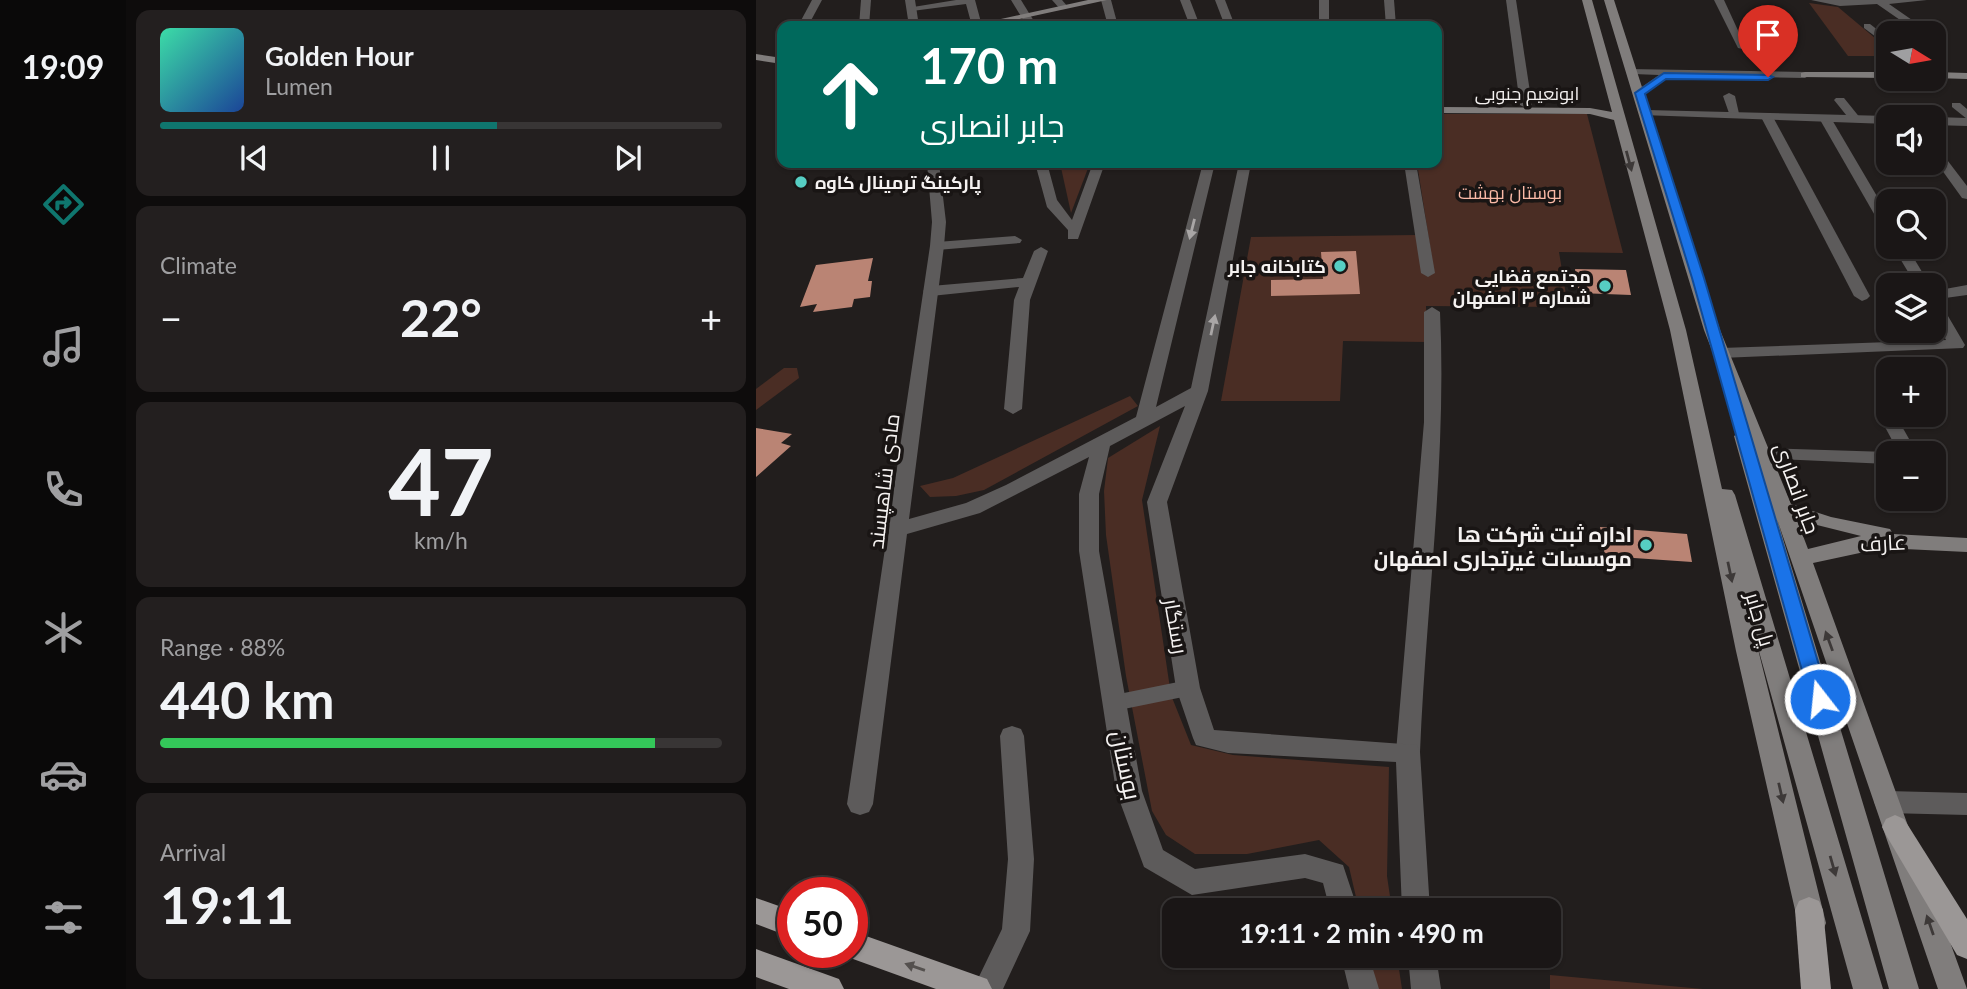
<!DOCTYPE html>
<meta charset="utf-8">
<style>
:root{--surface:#1a1616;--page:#231f1f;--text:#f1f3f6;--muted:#9f9fa1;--line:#383535;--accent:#0f766e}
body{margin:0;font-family:Lato,Cairo,sans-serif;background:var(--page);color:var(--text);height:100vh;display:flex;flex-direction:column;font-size:26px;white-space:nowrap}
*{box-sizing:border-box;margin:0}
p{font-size:23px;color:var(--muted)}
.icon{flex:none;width:38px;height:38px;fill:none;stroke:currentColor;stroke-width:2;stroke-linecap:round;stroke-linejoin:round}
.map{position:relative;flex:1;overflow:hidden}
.side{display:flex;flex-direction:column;gap:10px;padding:10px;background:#0e0c0c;width:630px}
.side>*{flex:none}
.hud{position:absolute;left:21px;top:21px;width:665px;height:147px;border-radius:14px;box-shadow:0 2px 5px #0004,0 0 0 2px var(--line);background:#00695c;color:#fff;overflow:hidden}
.needle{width:46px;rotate:101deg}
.buttons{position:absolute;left:1120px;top:21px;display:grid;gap:14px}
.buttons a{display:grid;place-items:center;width:70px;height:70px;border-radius:14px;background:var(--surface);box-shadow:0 2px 5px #0004,0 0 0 2px var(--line);font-size:35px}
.speed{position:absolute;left:21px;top:877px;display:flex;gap:14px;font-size:35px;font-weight:700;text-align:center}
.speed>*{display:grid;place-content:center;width:91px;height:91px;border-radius:50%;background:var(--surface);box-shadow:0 2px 5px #0004,0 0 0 2px var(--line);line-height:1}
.speed .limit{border:10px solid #d22;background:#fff;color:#111}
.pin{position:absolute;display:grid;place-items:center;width:60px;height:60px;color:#fff;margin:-72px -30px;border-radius:50% 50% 50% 0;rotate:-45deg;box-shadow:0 0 7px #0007}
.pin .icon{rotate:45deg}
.me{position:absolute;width:77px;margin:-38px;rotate:344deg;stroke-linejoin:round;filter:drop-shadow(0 0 5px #0008)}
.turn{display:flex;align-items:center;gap:24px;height:147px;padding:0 28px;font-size:32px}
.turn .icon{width:91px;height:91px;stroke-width:2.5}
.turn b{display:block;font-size:49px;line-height:60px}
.big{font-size:52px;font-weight:700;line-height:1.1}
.side .widget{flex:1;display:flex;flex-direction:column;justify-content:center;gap:10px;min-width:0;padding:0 24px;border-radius:14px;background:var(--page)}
.side .dial{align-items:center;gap:0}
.dial b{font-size:91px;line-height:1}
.song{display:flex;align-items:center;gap:21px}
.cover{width:84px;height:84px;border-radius:10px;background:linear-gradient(135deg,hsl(160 70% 55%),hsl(220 70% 35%))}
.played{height:7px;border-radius:4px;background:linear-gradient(90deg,var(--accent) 60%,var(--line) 60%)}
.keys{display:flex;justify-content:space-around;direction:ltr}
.heat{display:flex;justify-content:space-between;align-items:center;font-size:38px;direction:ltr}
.charge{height:10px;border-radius:5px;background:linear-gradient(90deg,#34c759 88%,var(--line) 0)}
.trip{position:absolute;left:406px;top:898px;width:399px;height:70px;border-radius:14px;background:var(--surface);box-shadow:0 2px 5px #0004,0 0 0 2px var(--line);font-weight:700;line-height:70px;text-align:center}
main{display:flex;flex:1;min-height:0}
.tab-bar{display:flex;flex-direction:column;width:126px;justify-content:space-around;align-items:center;background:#0a0909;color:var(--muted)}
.tab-bar .icon{width:49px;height:49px}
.tab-bar .active{color:var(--accent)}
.tab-bar b{font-size:32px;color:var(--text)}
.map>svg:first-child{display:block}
.green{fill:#4a2d24}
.building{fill:#ba8474}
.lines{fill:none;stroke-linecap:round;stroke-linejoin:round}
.pedestrian{fill:#5d5b5b;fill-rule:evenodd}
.minor{fill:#5d5b5b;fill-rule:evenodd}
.tertiary{fill:#5d5b5b;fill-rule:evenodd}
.secondary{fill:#807d7c;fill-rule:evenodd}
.primary{fill:#9b9796;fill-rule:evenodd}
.oneway{fill:#3d3938}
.oneway2{fill:#a9a6a6}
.oneway3{fill:#54504e}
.route{fill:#1a73e8;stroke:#114b97;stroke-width:2}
.poi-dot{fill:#56cec3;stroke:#191514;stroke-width:2.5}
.labels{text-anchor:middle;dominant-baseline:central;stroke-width:7;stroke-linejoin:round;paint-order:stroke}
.far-street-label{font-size:18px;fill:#f5f2f1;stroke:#191514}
.far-poi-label{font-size:18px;font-weight:bold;fill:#f5f2f1;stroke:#191514;text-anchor:end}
.far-park-label{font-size:18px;fill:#fbbaa7;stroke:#191514}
.street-label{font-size:21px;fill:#f5f2f1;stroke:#191514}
.poi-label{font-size:21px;font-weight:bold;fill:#f5f2f1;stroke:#191514;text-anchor:end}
.near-street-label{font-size:24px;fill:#f5f2f1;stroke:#191514}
</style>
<main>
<nav class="tab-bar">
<b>19:09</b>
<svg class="icon active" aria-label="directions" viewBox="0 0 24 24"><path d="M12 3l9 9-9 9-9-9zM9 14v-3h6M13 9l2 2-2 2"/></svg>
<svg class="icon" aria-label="music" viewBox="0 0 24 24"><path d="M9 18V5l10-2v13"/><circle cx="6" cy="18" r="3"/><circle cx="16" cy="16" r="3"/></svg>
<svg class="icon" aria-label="phone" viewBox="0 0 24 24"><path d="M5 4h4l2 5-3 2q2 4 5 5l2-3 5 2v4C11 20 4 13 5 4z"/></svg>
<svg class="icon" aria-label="climate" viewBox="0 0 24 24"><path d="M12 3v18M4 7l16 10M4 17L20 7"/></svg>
<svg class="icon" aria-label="car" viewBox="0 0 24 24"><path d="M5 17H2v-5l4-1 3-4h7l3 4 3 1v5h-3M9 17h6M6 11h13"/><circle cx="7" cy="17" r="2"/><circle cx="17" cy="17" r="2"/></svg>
<svg class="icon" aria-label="filters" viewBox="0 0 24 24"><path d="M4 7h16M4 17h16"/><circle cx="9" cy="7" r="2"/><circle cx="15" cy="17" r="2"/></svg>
</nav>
<section class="side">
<div class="widget">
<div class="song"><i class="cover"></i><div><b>Golden Hour</b><p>Lumen</p></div></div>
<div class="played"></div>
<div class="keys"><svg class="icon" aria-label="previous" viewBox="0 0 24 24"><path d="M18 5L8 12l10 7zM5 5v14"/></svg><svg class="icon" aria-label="pause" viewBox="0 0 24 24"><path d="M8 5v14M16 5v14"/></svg><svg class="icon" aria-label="next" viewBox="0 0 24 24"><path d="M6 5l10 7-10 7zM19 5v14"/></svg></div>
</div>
<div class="widget"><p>Climate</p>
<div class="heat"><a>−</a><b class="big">22°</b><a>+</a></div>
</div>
<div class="widget dial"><b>47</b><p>km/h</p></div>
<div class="widget"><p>Range · 88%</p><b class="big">440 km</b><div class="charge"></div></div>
<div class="widget"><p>Arrival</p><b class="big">19:11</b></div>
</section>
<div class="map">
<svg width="1211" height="989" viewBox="0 0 1211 989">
<rect width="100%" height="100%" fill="#221e1d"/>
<g class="green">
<polygon points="1053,3 1082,7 1132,49 1132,56 1092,56"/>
<polygon points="681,114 831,114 867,253 803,252 812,307 670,306 671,342 587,341 584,401 465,401 495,237 661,235 678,272 661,163 681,163"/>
<polygon points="304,163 334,163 315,213"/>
<polygon points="28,368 41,368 43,378 0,410 0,389"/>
<polygon points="374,396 382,406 228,490 200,496 174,497 164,486 197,478"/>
<polygon points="404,426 386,500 415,695 435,745 477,755 633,767 631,876 636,910 603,910 593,867 563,840 491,854 439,854 410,835 396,811 370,676 350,535 348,491 352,458"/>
<polygon points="614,956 641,956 646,989 621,989"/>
<polygon points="794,975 947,989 794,989"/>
</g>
<g class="building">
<polygon points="600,251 604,294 515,296 515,280 567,279 565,252"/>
<polygon points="117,258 112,281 116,281 114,297 98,299 96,307 57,312 61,304 44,307 60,265"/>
<polygon points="819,269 870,270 875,295 823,293"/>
<polygon points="0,428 36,434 25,443 35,446 0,477"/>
<polygon points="844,527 931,534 936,562 849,556"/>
</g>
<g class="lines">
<polygon class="pedestrian" points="432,680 439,683 441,688 439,693 432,696 358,711 351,709 348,703 351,697 358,695"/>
<g class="minor">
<polygon points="56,0 66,0 52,26 42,26"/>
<polygon points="105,0 115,0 113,26 103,26"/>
<polygon points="200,0 219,0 226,26 216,26 210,4 156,11 151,8"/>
<polygon points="255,0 265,0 281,26 271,26"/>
<polygon points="296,0 306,0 312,7 304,9"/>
<polygon points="345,0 355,0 362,26 352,26"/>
<rect x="563" y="0" width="10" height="26"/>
<polygon points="628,0 638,0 640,26 630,26"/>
<polygon points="750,0 760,0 776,105 770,108 764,105"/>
<polygon points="958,0 968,0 991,50 982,48"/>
<polygon points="1055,0 1171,0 1133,4 1169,29 1160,31 1121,4 1084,6"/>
<polygon points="1108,24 1114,24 1132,38 1132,46 1108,28"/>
<polygon points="973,93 979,96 984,118 974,116 967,96"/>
<polygon points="1080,98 1088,98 1105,119 1103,121 1095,121 1078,100"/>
<polygon points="1196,103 1204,103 1211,109 1211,119 1196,107"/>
<polygon points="1007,115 1017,117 1114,296 1111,299 1106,301 1098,296 1005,117"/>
<polygon points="1065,116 1075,118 1132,215 1132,230 1125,226 1063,118"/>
<polygon points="1178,147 1182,148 1211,186 1211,199 1206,198 1178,159"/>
<polygon points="279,163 291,163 301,200 316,220 337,163 349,163 322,239 312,239 312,230 291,207"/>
<polygon points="648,163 660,163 679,273 672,277 665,273"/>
<polygon points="259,236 266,240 264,243 181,250 174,246 181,242"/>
<polygon points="285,247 292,251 274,300 266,409 257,414 248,409 258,300 263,287 175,296 167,291 175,286 267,278 278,251"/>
<polygon points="1137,247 1151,247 1174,285 1160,285"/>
<polygon points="1211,285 1211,295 1182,299 1209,345 1207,348 965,358 957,353 965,348 1190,340 1178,317 1178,291"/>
<path d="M676,307L684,312C691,459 670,605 664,752L661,759L652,762L643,759L640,752L668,422V312Z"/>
<polygon points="1138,421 1144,423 1161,453 1143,453 1129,427"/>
<polygon points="1006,448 1132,452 1137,453 1132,453 1132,464 999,458 997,454 999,450"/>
<polygon points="256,726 265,729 268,736 278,859 274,931 247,989 217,989 246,929 252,859 244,736 247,729"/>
<polygon points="1131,791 1211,793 1211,815 1131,813 1122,810 1118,802 1122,794"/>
</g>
<g class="tertiary">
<polygon points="149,0 159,0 163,26 153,26"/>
<polygon points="424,0 434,0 444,26 434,26"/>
<polygon points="459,0 469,0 479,26 469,26"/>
<polygon points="873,69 1049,72 1054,75 1049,78 914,75 884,96 880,95 880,91 903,75 877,74 873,73"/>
<polygon points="890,110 1132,116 1135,117 1132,117 1132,124 886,115 884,113"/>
<polygon points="1178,117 1211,118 1211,126 1178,125"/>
<polygon points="171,163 183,163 190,222 188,246 153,519 210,503 250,485 380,417 447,163 459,163 400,407 435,388 483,163 495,163 452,391 411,502 444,688 458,730 661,745 664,752 674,910 646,910 640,762 472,753 440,745 437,738 420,688 391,502 429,406 354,446 343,494 343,551 386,791 407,850 439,869 549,854 587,865 602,910 574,910 567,883 549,878 436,895 388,867 360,791 323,551 323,494 333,457 224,513 151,534 117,804 113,812 104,815 95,812 91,804 174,246 176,222"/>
<polygon points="585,956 613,956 623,989 593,989"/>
<polygon points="652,956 680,956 685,989 655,989"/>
</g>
<g class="secondary">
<polygon points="332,0 351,0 231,26 213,26"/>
<polygon points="826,0 836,0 930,330 966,489 976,490 979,495 1127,989 1097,989 999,637 1070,923 1066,933 1056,936 1046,933 1042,923 980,651 914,330 858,120 834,114 681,113 681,107 834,108 856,112"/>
<path d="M848,0H858L964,330L1035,504L1075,517L1134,529L1137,534L1211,538V552L1127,548L1057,563L1211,989H1182L1021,519L1163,989H1133L978,436L987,430L948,330ZM1041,520L1105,536L1052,549Z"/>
<polygon points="0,54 26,58 26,64 0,60"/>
<polygon points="1049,72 1132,72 1132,78 1045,77 1045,73"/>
<polygon points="1178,72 1211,73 1211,79 1178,78"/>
</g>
<g class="primary">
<polygon points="1139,815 1148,819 1211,919 1211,959 1201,955 1130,835 1126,827 1130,819"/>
<polygon points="1053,897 1063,901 1067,910 1075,989 1045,989 1039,910 1043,901"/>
<polygon points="0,898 37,911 37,938 0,924"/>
<polygon points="96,931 231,979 236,989 180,989 86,955 85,952 96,952"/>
<polygon points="0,949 83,979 88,989 33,989 0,977"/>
</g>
</g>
<defs><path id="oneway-solid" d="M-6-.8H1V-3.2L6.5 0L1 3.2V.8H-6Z" transform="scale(1.75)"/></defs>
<g class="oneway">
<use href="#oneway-solid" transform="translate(873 161) rotate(75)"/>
<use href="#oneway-solid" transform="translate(974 572) rotate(78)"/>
<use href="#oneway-solid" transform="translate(1073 641) rotate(-110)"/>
<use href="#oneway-solid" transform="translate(1025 793) rotate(77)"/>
<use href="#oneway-solid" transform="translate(1077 866) rotate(74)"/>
<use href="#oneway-solid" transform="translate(1174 925) rotate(-109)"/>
</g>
<g class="oneway2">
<use href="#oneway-solid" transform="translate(436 229) rotate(104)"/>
<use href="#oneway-solid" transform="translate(457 325) rotate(-78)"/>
</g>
<use class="oneway3" href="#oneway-solid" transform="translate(159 967) rotate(-161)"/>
<polygon class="route" points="908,73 1012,75 1017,77 1012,80 910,79 889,94 948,278 1073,699 1070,705 1057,705 1054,699 936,278 879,93"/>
<g class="poi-dot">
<circle cx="45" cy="182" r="7"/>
<circle cx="584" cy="266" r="7"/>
<circle cx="849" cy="286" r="7"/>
<circle cx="890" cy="545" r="7"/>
</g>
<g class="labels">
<g class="far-street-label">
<text x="771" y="93">ابونعیم جنوبی</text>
</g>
<g class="far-poi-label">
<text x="59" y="182" text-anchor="start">پارکینگ ترمینال کاوه</text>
<text x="570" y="266">کتابخانه جابر</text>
<text x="835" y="276">مجتمع قضایی<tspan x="835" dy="21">شماره ۳ اصفهان</tspan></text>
</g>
<g class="far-park-label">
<text x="754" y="192">بوستان بهشت</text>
</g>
<g class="street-label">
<text transform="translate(127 481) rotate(-83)">مادی شاهپسند</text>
<text transform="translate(1042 488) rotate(70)">جابر انصاری</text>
<text transform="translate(1127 542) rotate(-3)">عارف</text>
<text transform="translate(1005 619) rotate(74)">پل جابر</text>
<text transform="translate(421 626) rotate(80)">رستگار</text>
</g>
<g class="poi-label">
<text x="876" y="533">اداره ثبت شرکت ها<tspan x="876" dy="24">موسسات غیرتجاری اصفهان</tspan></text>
</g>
<g class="near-street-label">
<text transform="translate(371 765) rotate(78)">بوستان</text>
</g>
</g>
</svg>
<div class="buttons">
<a><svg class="needle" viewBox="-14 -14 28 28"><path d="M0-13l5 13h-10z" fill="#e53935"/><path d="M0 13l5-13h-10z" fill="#9f9fa1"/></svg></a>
<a><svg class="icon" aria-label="sound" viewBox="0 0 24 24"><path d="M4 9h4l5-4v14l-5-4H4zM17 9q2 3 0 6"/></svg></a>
<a><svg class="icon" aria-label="search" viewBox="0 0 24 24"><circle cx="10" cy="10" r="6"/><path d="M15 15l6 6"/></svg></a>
<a><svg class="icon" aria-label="layers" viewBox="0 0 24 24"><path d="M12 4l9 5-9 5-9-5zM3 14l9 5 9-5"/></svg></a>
<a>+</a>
<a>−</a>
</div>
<div class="speed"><div class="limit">50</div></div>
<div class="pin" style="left:1012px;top:77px;background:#d93025"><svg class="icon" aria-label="arrive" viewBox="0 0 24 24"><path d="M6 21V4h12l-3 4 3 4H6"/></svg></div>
<svg class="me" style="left:1064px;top:699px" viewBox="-20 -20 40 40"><circle r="17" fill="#1a73e8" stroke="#fff" stroke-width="3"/><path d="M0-11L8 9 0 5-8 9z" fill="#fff"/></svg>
<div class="trip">19:11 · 2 min · 490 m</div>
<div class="hud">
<div class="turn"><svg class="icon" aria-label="ahead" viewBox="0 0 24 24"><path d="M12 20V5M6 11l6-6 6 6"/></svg><div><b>170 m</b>جابر انصاری</div></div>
</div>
</div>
</main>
